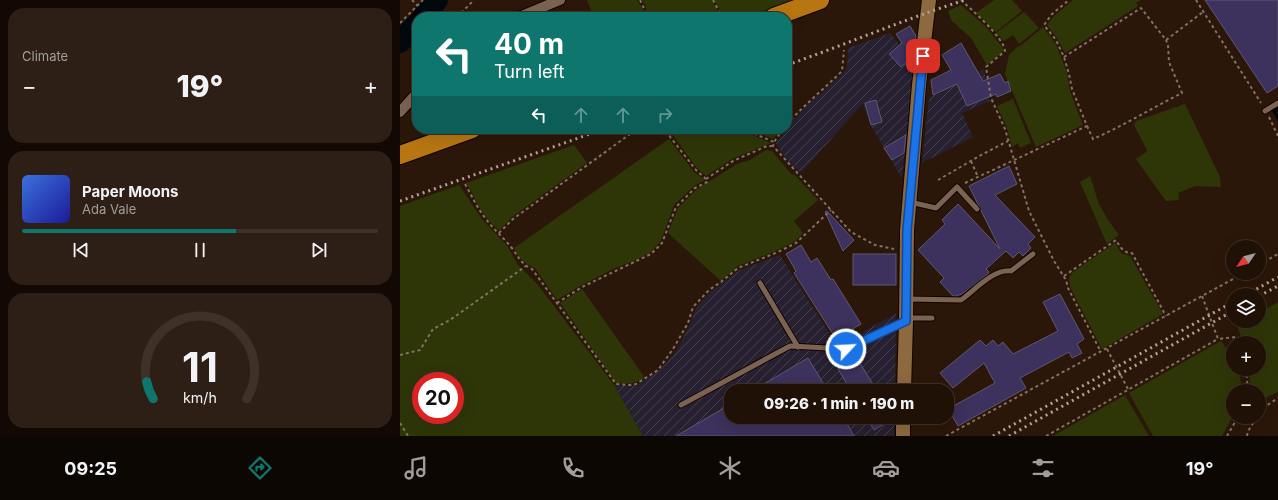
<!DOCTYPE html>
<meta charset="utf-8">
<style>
:root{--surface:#201107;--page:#2d1f15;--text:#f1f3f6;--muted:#a29d9b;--line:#3d3128;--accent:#0f766e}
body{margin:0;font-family:Inter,sans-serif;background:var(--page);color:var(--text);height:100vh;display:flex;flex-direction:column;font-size:15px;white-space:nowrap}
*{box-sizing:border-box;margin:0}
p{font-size:13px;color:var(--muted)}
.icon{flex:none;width:22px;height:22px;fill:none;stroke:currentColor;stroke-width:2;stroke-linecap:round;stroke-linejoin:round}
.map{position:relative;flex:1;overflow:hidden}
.sheet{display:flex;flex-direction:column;gap:8px;padding:8px;background:#120904;width:400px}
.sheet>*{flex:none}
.guide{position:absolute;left:12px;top:12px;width:380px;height:122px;border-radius:16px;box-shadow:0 4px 16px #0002,0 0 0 1px var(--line);background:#0f766e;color:#fff;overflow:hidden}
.needle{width:26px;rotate:235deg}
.fabs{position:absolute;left:826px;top:240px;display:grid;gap:8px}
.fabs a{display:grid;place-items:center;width:40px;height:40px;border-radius:50%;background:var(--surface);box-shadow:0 4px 16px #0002,0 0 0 1px var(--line);font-size:20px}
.speed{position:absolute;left:12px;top:372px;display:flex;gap:8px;font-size:20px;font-weight:700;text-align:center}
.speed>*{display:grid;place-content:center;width:52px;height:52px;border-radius:50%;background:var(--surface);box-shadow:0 4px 16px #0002,0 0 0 1px var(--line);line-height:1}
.speed .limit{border:6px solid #d22;background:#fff;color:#111}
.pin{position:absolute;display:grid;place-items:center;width:34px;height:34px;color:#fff;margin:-17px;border-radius:8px;box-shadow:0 2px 6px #0006}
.me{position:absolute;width:44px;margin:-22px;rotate:65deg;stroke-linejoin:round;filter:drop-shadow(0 0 3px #0008)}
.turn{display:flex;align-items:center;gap:14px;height:84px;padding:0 16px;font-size:18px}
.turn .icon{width:52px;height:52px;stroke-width:2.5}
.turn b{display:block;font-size:28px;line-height:34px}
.lanes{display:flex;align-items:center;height:38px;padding:0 16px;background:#0003;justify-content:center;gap:20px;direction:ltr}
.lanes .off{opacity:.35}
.big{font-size:30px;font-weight:800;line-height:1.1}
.sheet .tile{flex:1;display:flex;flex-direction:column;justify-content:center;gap:6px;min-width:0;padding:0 14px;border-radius:16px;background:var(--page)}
.sheet .dial{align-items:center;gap:0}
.dial svg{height:104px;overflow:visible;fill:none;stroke:var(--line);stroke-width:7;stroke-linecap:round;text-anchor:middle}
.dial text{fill:var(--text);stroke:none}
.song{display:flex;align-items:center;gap:12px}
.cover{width:48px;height:48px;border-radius:6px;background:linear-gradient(135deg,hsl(220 70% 55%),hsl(240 70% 35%))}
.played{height:4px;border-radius:2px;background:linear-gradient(90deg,var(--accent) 60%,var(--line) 60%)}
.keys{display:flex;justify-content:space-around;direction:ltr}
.heat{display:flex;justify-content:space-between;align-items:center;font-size:22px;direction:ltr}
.trip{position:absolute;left:324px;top:384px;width:230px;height:40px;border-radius:16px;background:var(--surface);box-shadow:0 4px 16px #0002,0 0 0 1px var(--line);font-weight:800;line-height:40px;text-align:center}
.tab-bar{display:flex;height:64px;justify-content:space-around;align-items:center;background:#0d0703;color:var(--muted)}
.tab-bar .icon{width:28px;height:28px}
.tab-bar .on{color:var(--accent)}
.tab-bar b{font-size:18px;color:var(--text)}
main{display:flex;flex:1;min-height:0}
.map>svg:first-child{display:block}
.industrial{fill:url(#industrial-furrows)}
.green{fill:#2e3608;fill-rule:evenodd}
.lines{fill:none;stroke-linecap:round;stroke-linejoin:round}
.stream{stroke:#00080e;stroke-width:3.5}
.river{stroke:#00080e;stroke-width:22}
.building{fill:#3d315d;stroke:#5d5870}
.lane-casing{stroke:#120300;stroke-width:7}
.street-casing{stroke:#120300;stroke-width:12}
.secondary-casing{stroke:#120300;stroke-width:16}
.highway-casing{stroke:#120300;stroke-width:20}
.path{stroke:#837165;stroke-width:2;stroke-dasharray:3 3;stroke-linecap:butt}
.lane{stroke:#7b6353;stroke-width:5}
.street{stroke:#7b6353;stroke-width:10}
.secondary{stroke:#8d6940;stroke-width:14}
.highway{stroke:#b87612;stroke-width:18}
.rail{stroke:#b2a197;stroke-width:3;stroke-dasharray:2 4;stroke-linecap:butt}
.route-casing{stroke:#114b97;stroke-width:10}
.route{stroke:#1a73e8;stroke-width:7}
</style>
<main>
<section class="sheet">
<div class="tile"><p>Climate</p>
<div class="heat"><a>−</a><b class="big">19°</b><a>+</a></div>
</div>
<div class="tile">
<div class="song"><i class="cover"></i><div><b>Paper Moons</b><p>Ada Vale</p></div></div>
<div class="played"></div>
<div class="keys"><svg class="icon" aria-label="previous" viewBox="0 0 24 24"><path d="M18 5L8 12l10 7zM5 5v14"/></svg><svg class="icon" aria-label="pause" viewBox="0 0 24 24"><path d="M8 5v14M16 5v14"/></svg><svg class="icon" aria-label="next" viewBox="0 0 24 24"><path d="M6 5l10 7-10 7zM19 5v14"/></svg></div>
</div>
<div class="tile dial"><svg viewBox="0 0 100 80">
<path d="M14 69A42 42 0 1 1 86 69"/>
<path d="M14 69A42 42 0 0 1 9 56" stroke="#0f766e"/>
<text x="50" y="56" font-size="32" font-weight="700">11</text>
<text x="50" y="72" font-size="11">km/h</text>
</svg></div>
</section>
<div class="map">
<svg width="878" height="436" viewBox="0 0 878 436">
<defs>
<pattern id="industrial-furrows" width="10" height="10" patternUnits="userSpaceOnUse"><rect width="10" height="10" fill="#262030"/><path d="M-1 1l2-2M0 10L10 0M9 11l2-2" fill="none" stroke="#46404e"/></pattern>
</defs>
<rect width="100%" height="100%" fill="#2b1709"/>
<g class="industrial">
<polygon points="490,33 515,65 502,176 501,177 471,126 463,103 401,173 389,162 376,144 382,134 409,102 421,94 445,71 447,67 448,48"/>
<polygon points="584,69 590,101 562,113 573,137 522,163 529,98"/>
<polygon points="380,255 434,341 445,342 496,313 495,391 331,391 331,417 494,417 494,436 243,436 214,385 230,386 237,385 260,370 276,352 290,324 296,308 310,292 340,270"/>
</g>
<g class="green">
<polygon points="187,0 237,0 246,14 246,17 191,17 192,13"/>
<polygon points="242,0 312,0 320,17 249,17 245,5"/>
<polygon points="314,0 393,0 347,17 324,17"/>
<polygon points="594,0 612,0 622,11 596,32 576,13"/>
<polygon points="673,0 741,0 736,3 738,6 665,53 657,38 647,25 654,16"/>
<polygon points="561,5 586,27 603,48 604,51 587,65 571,38 552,21 548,11"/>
<polygon points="624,12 639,28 619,44 613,35 604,41 596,33"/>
<polygon points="643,27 656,44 667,73 670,91 683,125 636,147 605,74 609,55 618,46 619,47"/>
<polygon points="613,99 631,143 620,148 618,143 612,147 607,128 597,106"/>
<polygon points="785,104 820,177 821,187 795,186 778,193 779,200 766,201 736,159 745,153 747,150 734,125 736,121"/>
<polygon points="268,129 339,129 371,143 332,159 306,176 297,168"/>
<polygon points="348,129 381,129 373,139"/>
<polygon points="269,139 294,172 305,180 294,186 274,205 261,241 250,253 236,260 213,269 180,286 157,300 135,268 127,264 119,257 114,248"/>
<path d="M174,145L187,163L112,217L99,231C91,223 82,214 77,203C73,196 71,189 66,183Z"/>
<polygon points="366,150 372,151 392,175 394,174 418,200 394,221 403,233 396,241 378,250 338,266 321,281 268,233 278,208 297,189 337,164 350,160"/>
<polygon points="690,176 699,204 708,220 719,235 707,244 680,182"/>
<path d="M59,185L82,219L108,247L118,265L138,285L214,385L243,436H0V206ZM21,381H55V415H21Z"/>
<polygon points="715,243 721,253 730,256 763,314 702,349 670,287 669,278 673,272"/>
<path d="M182,289L245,378C234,384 229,384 216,383L160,303Z"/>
<polygon points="878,302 878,392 859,401 859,391 852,391 850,384 849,369 859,369 859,343 843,343 837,325 845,321 859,321 859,313"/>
<polygon points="821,341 833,358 833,369 838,369 843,391 833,391 833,416 822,436 753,436 729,393"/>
<polygon points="725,395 749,436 653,436"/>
</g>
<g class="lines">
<polyline class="stream" points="878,109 874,111 878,118"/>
<g class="river">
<polyline points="23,17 37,0"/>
<polyline points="0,42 17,24"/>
</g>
</g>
<g class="building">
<polygon points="805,0 878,0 878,86 867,93"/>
<polygon points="510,26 516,36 514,51 506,56 509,60 501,67 489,54 502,43 496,34"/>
<polygon points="561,43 583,81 600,74 605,83 608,81 611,91 597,97 596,94 567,106 557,84 533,95 531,80 551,70 542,55"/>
<polygon points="476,100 482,122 471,125 465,103"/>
<polygon points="506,135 504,153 492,160 484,148"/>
<polygon points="609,166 617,184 595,195 635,237 628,244 631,248 623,256 619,252 613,258 606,251 586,269 589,272 588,274 561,295 560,294 558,296 553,296 540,282 544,278 518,250 545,224 542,220 558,204 600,249 569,186"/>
<polygon points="427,211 454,240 443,251 425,212"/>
<polygon points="401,245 411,262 417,258 431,280 433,279 461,324 436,339 394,273 396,271 386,254"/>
<rect x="453" y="254" width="43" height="31"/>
<polygon points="660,294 684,339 677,344 682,353 672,358 669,352 620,378 626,388 558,426 548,409 595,383 584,363 553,388 540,373 580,340 586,346 593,340 598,346 603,342 613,354 658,331 643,302"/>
<polygon points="408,358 428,391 352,391"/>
<polygon points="457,358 477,391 451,391 438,369"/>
<polygon points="331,404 331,417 443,417 454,436 276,436"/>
<polygon points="466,417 494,417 494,418 474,430"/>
</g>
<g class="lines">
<g class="lane-casing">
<g id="lane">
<polyline points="865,111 878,103"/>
<polyline points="510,202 536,208 557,187 577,209"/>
<polyline points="360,283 398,347"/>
<path d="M507,299L561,300C575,290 593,269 611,271L633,254"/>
<polyline points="507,318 532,318"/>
<polyline points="281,405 390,346 446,349 504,323"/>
</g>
</g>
<g class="street-casing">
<g id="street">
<polyline points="119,17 160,0"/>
<polyline points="0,112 17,93"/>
</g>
</g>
<g class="secondary-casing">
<g id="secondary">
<polyline points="504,391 506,321 507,230 519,85 529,0"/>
<polyline points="503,436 503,417"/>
</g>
</g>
<g class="highway-casing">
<g id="highway">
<polyline points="374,17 420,0"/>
<polyline points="0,155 72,129"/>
</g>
</g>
<g class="path">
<polyline points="12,0 18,6"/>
<polyline points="240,0 248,17"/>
<polyline points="313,0 322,17"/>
<path d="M561,0C572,10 604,38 605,51L586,67L591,98L605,129L629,211L654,261L666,280L668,288L701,352"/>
<polyline points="796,0 861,103"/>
<polyline points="57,17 74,0"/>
<polyline points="0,23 23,0"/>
<polyline points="664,57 741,8 766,40 803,12"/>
<polyline points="869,117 878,136"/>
<path d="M387,124C404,105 424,89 442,71L444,50"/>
<path d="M687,126L693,139C723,126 752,108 782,93L769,62L768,45L766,40"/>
<polyline points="343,129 374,142"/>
<polyline points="383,129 374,142 373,146 451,232 475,245 494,249"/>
<polyline points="571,161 578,177"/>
<polyline points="306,179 333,161 367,146 372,146"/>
<polyline points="538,180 583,154 608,141"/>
<polyline points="565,183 687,126 672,89 669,74 664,57 656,40 644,25 652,14 669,0"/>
<path d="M65,184C72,196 77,208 86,219C93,229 103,237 111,247C118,256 121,264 132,269L216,384L230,385L236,384L258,370L273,349L288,323L293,307L309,290L321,282L338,268L378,252L396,243L431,210"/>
<polyline points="99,233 113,219 237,129"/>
<polyline points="859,265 878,254"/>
<path d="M664,276L716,240C720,247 723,253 732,253L766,316"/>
<polyline points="802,296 818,339 836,337 839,343"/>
<polyline points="157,303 182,287 251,254 262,243 276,207 295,188 307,182 307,180 296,170 264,129"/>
<polyline points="707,349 728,389"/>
<polyline points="0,355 20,350 33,329 50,320 126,266"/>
<polyline points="846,369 848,391"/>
<polyline points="859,413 863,408 878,398"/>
<polyline points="0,423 8,436"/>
<polyline points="546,436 844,273"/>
<polyline points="646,436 818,339"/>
<polyline points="827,436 838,417"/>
<polyline points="847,436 848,431 857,417"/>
</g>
<use href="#lane" class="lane"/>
<use href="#street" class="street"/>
<use href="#secondary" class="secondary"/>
<use href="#highway" class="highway"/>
<g class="rail">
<path d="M387,65C447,44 505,19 565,0"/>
<polyline points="0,201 204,129"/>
<polyline points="846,295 878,277"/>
<polyline points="859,296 878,286"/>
<polyline points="593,436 833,302"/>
<polyline points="609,436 833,311"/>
</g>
</g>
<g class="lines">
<g class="route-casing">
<polyline id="route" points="446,349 506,321 507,230 523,56"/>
</g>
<use href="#route" class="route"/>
</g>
</svg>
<div class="fabs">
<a><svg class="needle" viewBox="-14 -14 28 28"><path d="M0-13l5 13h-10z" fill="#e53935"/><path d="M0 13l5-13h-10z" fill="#a29d9b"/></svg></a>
<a><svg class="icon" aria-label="layers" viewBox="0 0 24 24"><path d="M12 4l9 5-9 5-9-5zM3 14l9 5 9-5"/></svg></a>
<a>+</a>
<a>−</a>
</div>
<div class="speed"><div class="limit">20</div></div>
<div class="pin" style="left:523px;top:56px;background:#d93025"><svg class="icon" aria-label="arrive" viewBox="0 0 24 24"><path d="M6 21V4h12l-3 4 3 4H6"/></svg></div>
<svg class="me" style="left:446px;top:349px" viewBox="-20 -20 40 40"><circle r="17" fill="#1a73e8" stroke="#fff" stroke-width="3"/><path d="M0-11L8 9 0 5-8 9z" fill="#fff"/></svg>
<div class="trip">09:26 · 1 min · 190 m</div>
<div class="guide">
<div class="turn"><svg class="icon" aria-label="left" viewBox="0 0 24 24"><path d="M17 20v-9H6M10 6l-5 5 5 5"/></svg><div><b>40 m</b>Turn left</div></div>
<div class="lanes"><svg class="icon" aria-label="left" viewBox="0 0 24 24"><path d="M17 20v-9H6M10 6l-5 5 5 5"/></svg><svg class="icon off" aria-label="ahead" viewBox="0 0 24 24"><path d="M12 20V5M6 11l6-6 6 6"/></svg><svg class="icon off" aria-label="ahead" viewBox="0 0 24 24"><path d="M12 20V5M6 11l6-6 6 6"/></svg><svg class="icon off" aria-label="right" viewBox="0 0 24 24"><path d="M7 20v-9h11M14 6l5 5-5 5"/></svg></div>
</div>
</div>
</main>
<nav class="tab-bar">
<b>09:25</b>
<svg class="icon on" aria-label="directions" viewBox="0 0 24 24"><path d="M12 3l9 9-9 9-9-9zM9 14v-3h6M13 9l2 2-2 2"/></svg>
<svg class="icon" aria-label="music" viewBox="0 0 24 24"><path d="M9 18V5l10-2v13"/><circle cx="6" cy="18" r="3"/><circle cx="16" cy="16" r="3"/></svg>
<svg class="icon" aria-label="phone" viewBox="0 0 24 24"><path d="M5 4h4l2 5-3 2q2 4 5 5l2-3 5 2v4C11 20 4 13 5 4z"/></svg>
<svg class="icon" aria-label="climate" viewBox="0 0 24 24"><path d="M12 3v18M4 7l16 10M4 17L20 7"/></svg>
<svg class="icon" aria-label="car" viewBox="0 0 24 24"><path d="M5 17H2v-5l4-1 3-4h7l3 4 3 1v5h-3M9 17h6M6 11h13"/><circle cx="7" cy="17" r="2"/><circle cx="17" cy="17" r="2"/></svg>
<svg class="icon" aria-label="filters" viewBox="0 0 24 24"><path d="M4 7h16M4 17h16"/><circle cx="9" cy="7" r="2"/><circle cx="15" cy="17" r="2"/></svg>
<b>19°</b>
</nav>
